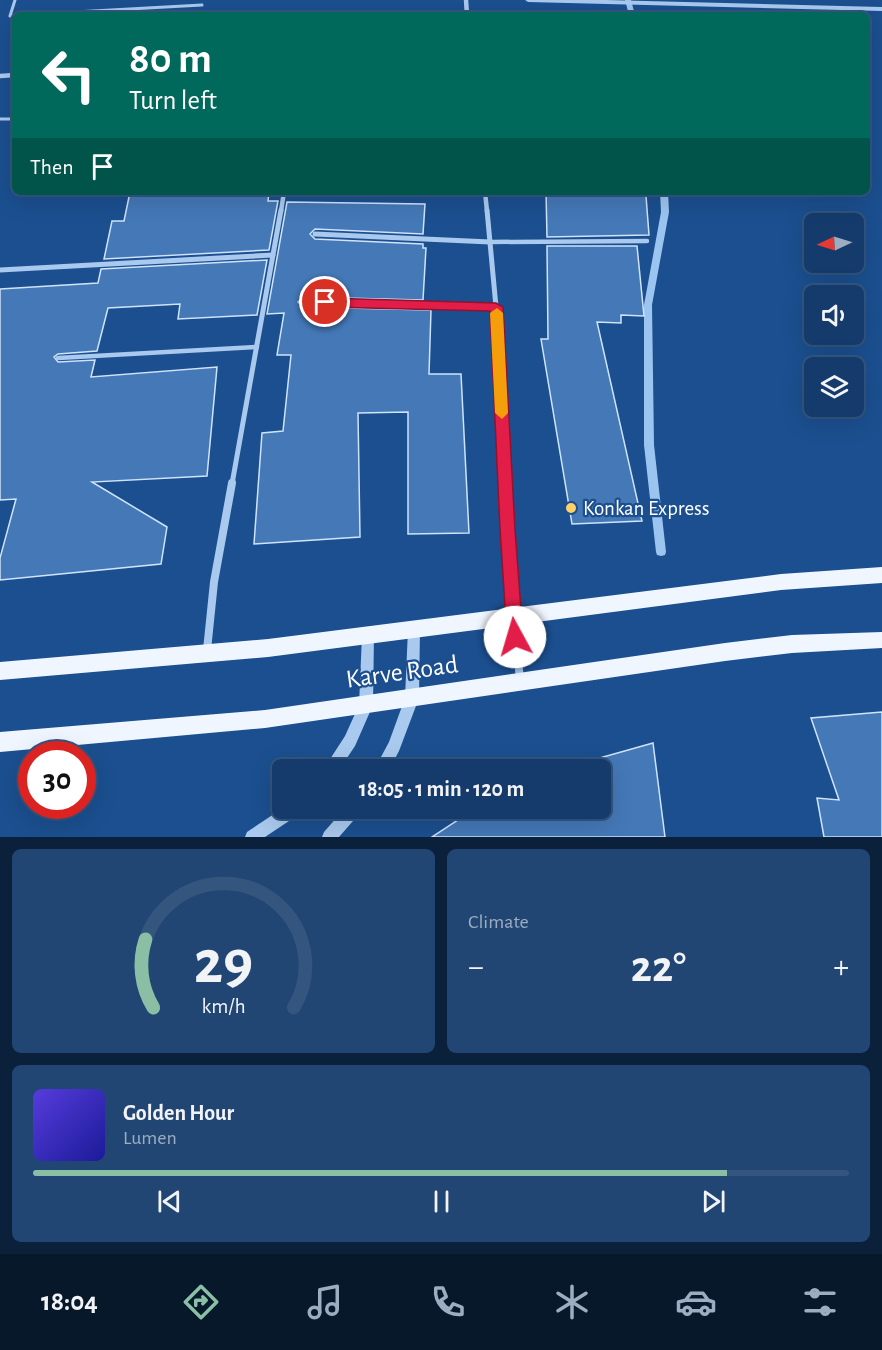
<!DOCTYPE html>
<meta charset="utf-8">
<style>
:root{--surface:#143b6b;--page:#214673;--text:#f1f3f6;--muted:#9dadc1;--line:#33557e;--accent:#8abfa5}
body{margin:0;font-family:"Alegreya Sans",sans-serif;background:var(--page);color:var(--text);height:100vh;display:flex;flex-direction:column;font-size:22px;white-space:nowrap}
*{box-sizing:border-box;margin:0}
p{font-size:20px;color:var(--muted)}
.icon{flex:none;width:33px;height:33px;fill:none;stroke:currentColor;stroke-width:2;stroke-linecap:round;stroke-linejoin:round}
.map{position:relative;height:837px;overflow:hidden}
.drawer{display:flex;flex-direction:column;gap:12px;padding:12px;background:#0b203b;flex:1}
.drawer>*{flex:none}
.top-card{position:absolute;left:12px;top:12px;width:858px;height:183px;border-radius:9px;box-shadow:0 6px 24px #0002,0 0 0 2px var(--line);background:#00695c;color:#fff;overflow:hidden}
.needle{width:39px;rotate:266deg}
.tools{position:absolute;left:804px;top:213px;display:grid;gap:12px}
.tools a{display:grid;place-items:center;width:60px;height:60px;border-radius:9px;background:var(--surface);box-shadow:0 6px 24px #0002,0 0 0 2px var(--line);font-size:30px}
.speed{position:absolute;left:18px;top:741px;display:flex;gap:12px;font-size:30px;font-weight:700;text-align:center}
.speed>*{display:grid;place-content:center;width:78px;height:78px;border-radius:50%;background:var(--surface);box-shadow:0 6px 24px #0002,0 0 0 2px var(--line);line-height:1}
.speed .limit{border:9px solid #d22;background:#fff;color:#111}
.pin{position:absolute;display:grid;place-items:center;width:51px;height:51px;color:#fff;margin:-26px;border:3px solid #fff;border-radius:50%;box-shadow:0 2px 6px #0007}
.me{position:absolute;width:66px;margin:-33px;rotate:354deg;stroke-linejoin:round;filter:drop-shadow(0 0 4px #0008)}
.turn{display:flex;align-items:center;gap:21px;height:126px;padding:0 18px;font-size:27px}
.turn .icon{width:78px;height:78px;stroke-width:2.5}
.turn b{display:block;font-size:42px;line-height:51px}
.then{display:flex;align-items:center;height:57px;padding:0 18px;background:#0003;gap:12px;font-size:22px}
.big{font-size:45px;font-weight:600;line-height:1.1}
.drawer .tile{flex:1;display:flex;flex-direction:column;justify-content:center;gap:9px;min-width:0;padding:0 21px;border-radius:9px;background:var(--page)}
.drawer .dial{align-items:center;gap:0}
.dial svg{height:156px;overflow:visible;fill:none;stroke:var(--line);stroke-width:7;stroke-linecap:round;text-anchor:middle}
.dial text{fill:var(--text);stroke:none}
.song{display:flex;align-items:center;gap:18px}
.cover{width:72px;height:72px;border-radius:9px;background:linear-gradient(135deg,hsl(250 70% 55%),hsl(240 70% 35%))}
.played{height:6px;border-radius:3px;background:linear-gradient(90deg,var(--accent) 85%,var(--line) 85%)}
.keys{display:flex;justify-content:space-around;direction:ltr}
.heat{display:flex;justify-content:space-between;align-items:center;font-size:33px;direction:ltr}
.drawer .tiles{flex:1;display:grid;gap:12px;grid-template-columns:1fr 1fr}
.tile:last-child{grid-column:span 2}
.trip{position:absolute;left:272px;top:759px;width:339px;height:60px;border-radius:9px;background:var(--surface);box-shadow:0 6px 24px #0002,0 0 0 2px var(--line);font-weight:600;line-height:60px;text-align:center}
.tabs{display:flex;height:96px;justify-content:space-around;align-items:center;background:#08182b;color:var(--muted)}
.tabs .icon{width:42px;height:42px}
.tabs .selected{color:var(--accent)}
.tabs b{font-size:27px;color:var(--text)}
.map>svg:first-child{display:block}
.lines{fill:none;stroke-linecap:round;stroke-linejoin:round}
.stream{fill:#9cc4f0;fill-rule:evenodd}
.building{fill:#4478b7;stroke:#cfe3fa;stroke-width:1.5}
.service-far1{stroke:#a9c9ee;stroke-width:3}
.service{stroke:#a9c9ee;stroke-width:4.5}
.minor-far2{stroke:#a9c9ee;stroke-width:4.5}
.minor-far1{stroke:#a9c9ee;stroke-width:5}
.minor{stroke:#a9c9ee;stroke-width:8}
.tertiary{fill:#a9c9ee;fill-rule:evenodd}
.primary{fill:#f0f6ff;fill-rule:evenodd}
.route{fill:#e11d48;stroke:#92132f;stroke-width:1.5}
.slow{fill:#f59e0b}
.poi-dot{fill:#ffd166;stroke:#1b4f8f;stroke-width:2}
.labels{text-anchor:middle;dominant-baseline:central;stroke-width:4.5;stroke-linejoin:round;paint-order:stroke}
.poi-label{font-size:21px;fill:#fff;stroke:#1b4f8f;text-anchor:start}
.near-street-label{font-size:26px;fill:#fff;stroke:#1b4f8f}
</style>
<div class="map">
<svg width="882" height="837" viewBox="0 0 882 837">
<rect width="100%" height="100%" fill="#1b4f8f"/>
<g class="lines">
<g class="stream">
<polygon points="625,0 631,0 635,15 629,15"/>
<polygon points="660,192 668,192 669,212 652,305 654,445 666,552 665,555 661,556 657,555 656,552 644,445 644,305 661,212"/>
</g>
</g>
<g class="building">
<polygon points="130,192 269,192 268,201 278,201 269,250 104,259 112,221 124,221"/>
<polygon points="546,192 609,192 646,196 649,235 547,237"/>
<polygon points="287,202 425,204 423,234 315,229 310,234 315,239 423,244 423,248 426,248 423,300 303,297 298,302 303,307 431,310 429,374 461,374 469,533 408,534 408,412 358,413 360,537 254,544 262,433 283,431 291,355 277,355 284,313 267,314"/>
<polygon points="547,246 637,246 644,316 621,315 621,323 597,322 642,521 572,524 541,339 548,339"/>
<polygon points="267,260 257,315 178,319 180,304 108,308 97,351 58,354 54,357 58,362 95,360 91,377 217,367 207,476 92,482 167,527 161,564 0,580 0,558 16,499 0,500 0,289 98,283 101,269"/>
<polygon points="882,712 882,837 824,837 817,798 839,800 811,718"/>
<polygon points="653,743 665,837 432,837 476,808 600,808 600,770 557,770"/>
</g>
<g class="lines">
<g class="service-far1">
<polyline points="15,0 10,16 15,15"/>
<polyline points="20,15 202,5"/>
<polyline points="0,119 15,119"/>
</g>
<g class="service">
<polyline points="490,242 647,241"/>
<polyline points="58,358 257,347"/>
</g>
<g class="minor-far2">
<polyline points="466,0 467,15"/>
<polyline points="0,76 15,75"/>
<polyline points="485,192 487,211"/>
<polyline points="281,211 284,192"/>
</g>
<g class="minor-far1">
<polyline points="487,210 496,307 506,484"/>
<polyline points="315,234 490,242"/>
<polyline points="0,270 273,255"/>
<polyline points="303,302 496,307"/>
<polyline points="232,484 281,210"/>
</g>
<g class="minor">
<polyline points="506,483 513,615 520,679"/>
<polyline points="207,650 214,582 232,483"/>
</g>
<g class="tertiary">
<polygon points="525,0 606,0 882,7 882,11 528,2"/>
<polygon points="414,623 418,625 420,629 419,698 399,751 389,770 374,770 389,742 405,698 408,629 410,625"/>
<polygon points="368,629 372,631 374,635 373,705 355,746 339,770 323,770 345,736 359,705 362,635 364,631"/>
<polygon points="283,808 303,808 301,813 265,837 245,837 247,832"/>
<polygon points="345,808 362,808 360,813 339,837 322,837 324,832"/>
</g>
<g class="primary">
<polygon points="882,567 882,583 781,590 268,657 0,680 0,662 268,639 781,574"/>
<polygon points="882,632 882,648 792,653 725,661 265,728 0,752 0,732 265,710 725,643 792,635"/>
</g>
</g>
<polygon class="route" points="325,298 496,303 503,307 515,529 523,637 521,643 515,645 509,643 507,637 500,529 490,311 325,307 319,302"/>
<polygon class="slow" points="497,308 503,313 508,413 502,419 495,413 490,313"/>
<circle class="poi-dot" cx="571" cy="508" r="6"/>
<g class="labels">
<g class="poi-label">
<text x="583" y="508">Konkan Express</text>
</g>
<g class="near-street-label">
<text transform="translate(402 672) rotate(-8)">Karve Road</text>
</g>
</g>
</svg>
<div class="tools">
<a><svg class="needle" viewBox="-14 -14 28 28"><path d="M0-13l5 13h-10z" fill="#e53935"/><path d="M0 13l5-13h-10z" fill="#9dadc1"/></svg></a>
<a><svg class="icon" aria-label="sound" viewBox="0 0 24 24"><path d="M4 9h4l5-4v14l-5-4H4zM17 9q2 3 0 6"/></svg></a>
<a><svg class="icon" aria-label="layers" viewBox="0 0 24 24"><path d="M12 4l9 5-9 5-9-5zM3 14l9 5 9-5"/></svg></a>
</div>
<div class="speed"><div class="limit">30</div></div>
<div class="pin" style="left:325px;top:302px;background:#d93025"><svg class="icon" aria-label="arrive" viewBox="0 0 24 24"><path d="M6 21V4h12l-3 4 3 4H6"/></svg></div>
<svg class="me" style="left:515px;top:637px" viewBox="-20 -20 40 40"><circle r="19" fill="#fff"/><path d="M0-13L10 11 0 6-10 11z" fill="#e11d48"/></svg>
<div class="trip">18:05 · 1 min · 120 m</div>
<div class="top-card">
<div class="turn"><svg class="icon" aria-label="left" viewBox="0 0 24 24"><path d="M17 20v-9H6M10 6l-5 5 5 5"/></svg><div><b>80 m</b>Turn left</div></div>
<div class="then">Then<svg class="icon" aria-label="arrive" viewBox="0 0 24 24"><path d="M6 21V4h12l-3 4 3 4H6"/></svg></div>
</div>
</div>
<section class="drawer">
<div class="tiles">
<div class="tile dial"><svg viewBox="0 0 100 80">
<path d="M14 69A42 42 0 1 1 86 69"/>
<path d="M14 69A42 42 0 0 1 10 34" stroke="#8abfa5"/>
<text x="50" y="56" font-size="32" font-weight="700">29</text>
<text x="50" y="72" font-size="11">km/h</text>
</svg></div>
<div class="tile"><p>Climate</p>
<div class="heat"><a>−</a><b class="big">22°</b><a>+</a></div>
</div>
<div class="tile">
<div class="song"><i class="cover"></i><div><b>Golden Hour</b><p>Lumen</p></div></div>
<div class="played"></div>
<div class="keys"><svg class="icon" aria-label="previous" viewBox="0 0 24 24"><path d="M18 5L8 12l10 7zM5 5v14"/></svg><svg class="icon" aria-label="pause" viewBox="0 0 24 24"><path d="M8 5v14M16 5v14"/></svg><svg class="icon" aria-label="next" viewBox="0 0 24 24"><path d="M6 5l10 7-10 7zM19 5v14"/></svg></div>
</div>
</div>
</section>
<nav class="tabs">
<b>18:04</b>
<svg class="icon selected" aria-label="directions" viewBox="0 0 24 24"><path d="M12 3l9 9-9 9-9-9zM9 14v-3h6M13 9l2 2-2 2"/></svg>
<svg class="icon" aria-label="music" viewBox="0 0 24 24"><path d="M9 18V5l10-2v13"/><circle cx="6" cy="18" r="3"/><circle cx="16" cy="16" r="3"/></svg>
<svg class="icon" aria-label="phone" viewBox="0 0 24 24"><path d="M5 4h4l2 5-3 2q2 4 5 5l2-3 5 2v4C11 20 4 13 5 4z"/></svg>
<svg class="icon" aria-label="climate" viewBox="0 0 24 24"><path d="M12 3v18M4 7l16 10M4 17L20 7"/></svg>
<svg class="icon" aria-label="car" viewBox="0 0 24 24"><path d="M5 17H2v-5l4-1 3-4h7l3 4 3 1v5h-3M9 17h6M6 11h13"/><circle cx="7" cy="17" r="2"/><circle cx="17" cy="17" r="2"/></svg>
<svg class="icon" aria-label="filters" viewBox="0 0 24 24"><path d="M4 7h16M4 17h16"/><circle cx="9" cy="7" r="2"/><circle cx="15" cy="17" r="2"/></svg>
</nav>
